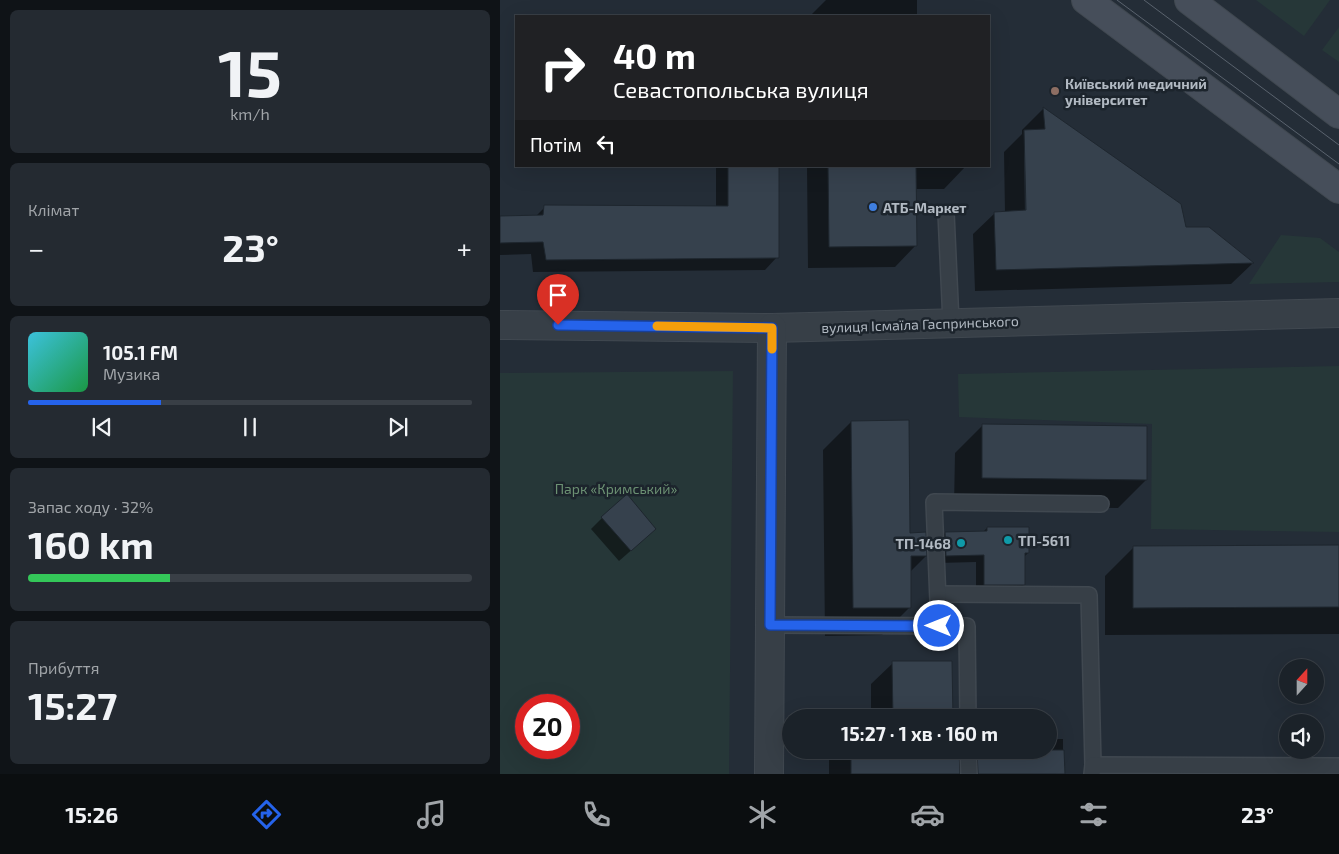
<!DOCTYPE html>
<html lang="uk">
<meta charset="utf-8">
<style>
:root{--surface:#1b2229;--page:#242a31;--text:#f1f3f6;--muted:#a0a4a8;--line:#393f46;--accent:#2563eb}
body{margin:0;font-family:"Exo 2",sans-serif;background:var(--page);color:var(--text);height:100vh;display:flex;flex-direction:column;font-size:19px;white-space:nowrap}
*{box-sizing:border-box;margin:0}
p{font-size:16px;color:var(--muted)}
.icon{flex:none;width:28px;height:28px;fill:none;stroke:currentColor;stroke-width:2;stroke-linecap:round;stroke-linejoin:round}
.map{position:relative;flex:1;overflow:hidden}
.drawer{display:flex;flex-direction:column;gap:10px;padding:10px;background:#0f1317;width:500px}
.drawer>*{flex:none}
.top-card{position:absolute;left:15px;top:15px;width:475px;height:152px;border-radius:0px;box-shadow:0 5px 20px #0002,0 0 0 1px var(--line);background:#202124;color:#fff;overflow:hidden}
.needle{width:32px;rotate:21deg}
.fabs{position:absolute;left:779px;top:659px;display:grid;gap:10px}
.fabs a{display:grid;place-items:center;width:45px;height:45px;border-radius:50%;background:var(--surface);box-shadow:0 5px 20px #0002,0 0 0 1px var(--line);font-size:25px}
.speed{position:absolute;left:15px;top:694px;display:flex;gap:10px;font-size:25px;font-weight:700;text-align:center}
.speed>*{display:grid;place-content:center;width:65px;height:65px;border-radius:50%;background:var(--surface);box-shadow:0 5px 20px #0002,0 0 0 1px var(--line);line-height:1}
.speed .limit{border:8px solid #d22;background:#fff;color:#111}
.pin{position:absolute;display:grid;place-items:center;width:42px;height:42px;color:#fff;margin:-51px -21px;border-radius:50% 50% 50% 0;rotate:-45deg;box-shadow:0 0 5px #0007}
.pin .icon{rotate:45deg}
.me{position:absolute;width:55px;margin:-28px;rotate:270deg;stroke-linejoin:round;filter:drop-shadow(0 0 4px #0008)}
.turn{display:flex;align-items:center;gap:18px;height:105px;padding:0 15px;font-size:22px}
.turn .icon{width:65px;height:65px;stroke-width:2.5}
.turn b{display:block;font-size:35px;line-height:42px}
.then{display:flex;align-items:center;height:48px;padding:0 15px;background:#0003;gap:10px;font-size:19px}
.big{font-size:38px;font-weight:700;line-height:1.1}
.drawer .tile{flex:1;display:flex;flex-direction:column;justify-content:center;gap:8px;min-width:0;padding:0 18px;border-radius:8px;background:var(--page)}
.drawer .dial{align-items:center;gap:0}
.dial b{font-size:65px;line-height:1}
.song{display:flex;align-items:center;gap:15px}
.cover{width:60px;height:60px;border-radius:8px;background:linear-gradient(135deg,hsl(190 70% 55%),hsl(140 70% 35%))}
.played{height:5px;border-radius:2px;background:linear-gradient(90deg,var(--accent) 30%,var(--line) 30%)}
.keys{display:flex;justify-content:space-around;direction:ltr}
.heat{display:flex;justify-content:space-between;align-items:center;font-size:28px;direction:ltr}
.charge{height:8px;border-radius:4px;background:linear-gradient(90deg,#34c759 32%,var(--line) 0)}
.trip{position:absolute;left:282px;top:709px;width:275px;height:50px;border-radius:25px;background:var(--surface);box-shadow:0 5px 20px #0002,0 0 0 1px var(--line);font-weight:700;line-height:50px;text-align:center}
.menu{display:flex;height:80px;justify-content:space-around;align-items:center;background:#0b0e10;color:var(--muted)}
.menu .icon{width:35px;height:35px}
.menu .selected{color:var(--accent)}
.menu b{font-size:22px;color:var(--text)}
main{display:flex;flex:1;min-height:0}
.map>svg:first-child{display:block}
.green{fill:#263738;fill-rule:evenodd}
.shadow{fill:#0007;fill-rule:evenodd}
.building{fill:#36414d;stroke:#1e262e}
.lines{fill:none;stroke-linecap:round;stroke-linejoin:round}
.lane-casing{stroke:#404850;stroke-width:18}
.street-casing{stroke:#404850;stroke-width:30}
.secondary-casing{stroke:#404850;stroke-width:30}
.lane{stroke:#373f47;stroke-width:15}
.street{stroke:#373f47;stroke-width:28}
.secondary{stroke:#464e5a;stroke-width:28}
.tram{stroke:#5a636e;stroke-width:1}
.route-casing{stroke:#184099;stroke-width:12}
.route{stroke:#2563eb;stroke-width:9}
.slow{stroke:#f59e0b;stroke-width:9}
.education-dot{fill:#8d6e63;stroke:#1c242c;stroke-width:2}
.shop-dot{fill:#3f7fe0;stroke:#1c242c;stroke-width:2}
.culture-dot{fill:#0f9aa8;stroke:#1c242c;stroke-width:2}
.labels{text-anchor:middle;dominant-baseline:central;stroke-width:5;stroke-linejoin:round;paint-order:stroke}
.poi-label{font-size:14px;font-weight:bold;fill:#b2bac3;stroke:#1c242c;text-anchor:start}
.street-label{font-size:14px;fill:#b2bac3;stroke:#1c242c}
.park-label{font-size:14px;fill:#6c9173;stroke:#1c242c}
</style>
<main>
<section class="drawer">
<div class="tile dial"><b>15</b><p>km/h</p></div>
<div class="tile"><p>Клімат</p>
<div class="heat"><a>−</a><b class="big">23°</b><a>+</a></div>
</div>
<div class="tile">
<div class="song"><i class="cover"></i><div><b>105.1 FM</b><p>Музика</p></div></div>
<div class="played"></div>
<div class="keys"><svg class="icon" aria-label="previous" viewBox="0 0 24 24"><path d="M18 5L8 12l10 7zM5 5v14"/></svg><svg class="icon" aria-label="pause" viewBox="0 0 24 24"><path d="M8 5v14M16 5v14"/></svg><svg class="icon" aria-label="next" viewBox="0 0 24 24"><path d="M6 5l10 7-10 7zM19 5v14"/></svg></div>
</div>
<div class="tile"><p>Запас ходу · 32%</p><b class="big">160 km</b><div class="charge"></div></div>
<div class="tile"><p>Прибуття</p><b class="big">15:27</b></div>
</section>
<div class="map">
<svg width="839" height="774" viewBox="0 0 839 774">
<rect width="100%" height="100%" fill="#242d37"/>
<g class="green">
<polygon points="756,0 830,0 804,36"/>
<polygon points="839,27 839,62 822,50"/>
<polygon points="781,235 820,238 839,252 839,282 749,284"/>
<polygon points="839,366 839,532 651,529 652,424 459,417 458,374"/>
<path d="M233,371L229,774H0V373ZM26,705H69V748H26Z"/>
</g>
<g class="shadow">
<polygon points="326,0 417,0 417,16 310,16"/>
<polygon points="228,14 279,15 279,16 226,16"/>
<path d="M543,109L680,205L685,228H709L752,264L731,284L475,291L473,234L495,213H505L504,152L522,134V130ZM526,146L528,217H525L524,149Z"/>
<polygon points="216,166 278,166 277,257 265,270 33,272 31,254 0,255 0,218 35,217 45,207 216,207"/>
<polygon points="307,166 465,166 465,167 444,189 415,189 416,245 395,267 308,268"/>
<polygon points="351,422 409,534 426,556 410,572 410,607 382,635 325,636 323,450"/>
<polygon points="483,425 646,480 618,508 454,506 455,453"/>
<polygon points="102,518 143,540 119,561 91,529"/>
<polygon points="487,528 528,553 524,557 524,585 516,593 476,592 476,562 438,563 437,541 445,533 483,532"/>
<polygon points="839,546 839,634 605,635 605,576 633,548"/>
<polygon points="393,663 451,718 371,718 371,684"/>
<polygon points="549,739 563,739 563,774 329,774 329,750 549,750"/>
</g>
<g class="building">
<polygon points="543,107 681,204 686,227 709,227 754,263 496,270 494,212 526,210 524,130 545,129"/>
<polygon points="228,166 279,166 279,258 46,260 43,242 0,243 0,216 43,215 44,205 228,206"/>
<polygon points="328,166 416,166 417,246 329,247"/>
<polygon points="409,420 410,533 426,532 427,556 411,556 411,608 353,608 351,421"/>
<polygon points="482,424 647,426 647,480 482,478"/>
<polygon points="127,494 156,529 131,551 101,517"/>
<polygon points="487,527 529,527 529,553 525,553 525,585 484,585 484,555 446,556 445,532 487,531"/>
<polygon points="839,545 839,607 633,608 633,546"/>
<polygon points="392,661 452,661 453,718 393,718"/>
<polygon points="351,750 459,750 460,774 351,774"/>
<polygon points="477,750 564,750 565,774 478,774"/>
</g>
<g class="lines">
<g class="lane-casing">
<g id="lane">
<polyline points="446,213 451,323"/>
<polyline points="438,594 589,595 593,765"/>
<polyline points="270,625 467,626 468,718"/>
<polyline points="439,626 434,502 601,504"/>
<polyline points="468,750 469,774"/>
<polyline points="592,774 593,765 839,766"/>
</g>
</g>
<g class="street-casing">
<g id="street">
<polyline points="0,325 272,328 839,313"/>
<polyline points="269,774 272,328"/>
</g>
</g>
<g class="secondary-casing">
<g id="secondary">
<polyline points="586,0 839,189"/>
<polyline points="689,0 839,114"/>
</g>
</g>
<use href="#lane" class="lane"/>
<use href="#street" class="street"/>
<use href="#secondary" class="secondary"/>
<g class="tram">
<polyline points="617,0 839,164"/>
<polyline points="644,0 839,145"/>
</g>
</g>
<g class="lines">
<g class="route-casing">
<polyline id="route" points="58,325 272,328 270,625 439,626"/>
</g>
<use href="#route" class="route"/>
<polyline class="slow" points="157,326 272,328 272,349"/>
</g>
<circle class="education-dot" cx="555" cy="91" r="5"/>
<circle class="shop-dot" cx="373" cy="207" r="5"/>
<g class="culture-dot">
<circle cx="508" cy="540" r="5"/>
<circle cx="461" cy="543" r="5"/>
</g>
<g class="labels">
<g class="poi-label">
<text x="565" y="83">Київський медичний<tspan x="565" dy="16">університет</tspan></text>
<text x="383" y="207">АТБ-Маркет</text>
<text x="518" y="540">ТП-5611</text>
<text x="451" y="543" text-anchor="end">ТП-1468</text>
</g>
<g class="street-label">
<text transform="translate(420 324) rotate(-2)">вулиця Ісмаїла Гаспринського</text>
</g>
<g class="park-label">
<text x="116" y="488">Парк «Кримський»</text>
</g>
</g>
</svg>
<div class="fabs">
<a><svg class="needle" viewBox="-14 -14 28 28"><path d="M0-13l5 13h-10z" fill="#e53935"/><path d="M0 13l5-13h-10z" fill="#a0a4a8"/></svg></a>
<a><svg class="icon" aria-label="sound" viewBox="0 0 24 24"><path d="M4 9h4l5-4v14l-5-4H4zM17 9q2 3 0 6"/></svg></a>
</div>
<div class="speed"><div class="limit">20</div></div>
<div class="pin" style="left:58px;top:325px;background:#d93025"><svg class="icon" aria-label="arrive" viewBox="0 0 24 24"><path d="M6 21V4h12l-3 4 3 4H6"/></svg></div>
<svg class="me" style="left:439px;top:626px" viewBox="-20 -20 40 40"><circle r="17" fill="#2563eb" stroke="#fff" stroke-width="3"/><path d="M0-11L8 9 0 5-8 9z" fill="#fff"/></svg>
<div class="trip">15:27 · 1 хв · 160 m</div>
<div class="top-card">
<div class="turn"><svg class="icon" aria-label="right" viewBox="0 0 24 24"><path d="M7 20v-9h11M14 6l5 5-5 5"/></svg><div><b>40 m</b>Севастопольська вулиця</div></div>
<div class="then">Потім<svg class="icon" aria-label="left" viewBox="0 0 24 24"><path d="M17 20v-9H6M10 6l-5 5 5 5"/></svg></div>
</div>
</div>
</main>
<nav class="menu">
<b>15:26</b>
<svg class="icon selected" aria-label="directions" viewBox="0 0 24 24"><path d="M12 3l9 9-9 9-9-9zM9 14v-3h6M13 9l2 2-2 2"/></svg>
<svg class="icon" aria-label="music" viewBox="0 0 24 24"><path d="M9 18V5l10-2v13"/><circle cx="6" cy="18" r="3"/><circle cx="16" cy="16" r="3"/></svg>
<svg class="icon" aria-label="phone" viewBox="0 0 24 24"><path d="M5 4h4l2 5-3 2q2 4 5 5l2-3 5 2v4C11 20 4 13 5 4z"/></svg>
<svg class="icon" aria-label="climate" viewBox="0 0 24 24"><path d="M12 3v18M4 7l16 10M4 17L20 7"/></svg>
<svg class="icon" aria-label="car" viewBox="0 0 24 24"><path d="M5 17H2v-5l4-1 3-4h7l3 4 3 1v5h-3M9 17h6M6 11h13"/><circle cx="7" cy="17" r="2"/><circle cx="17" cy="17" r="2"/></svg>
<svg class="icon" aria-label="filters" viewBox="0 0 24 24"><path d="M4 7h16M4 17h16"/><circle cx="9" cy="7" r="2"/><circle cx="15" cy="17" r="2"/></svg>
<b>23°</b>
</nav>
